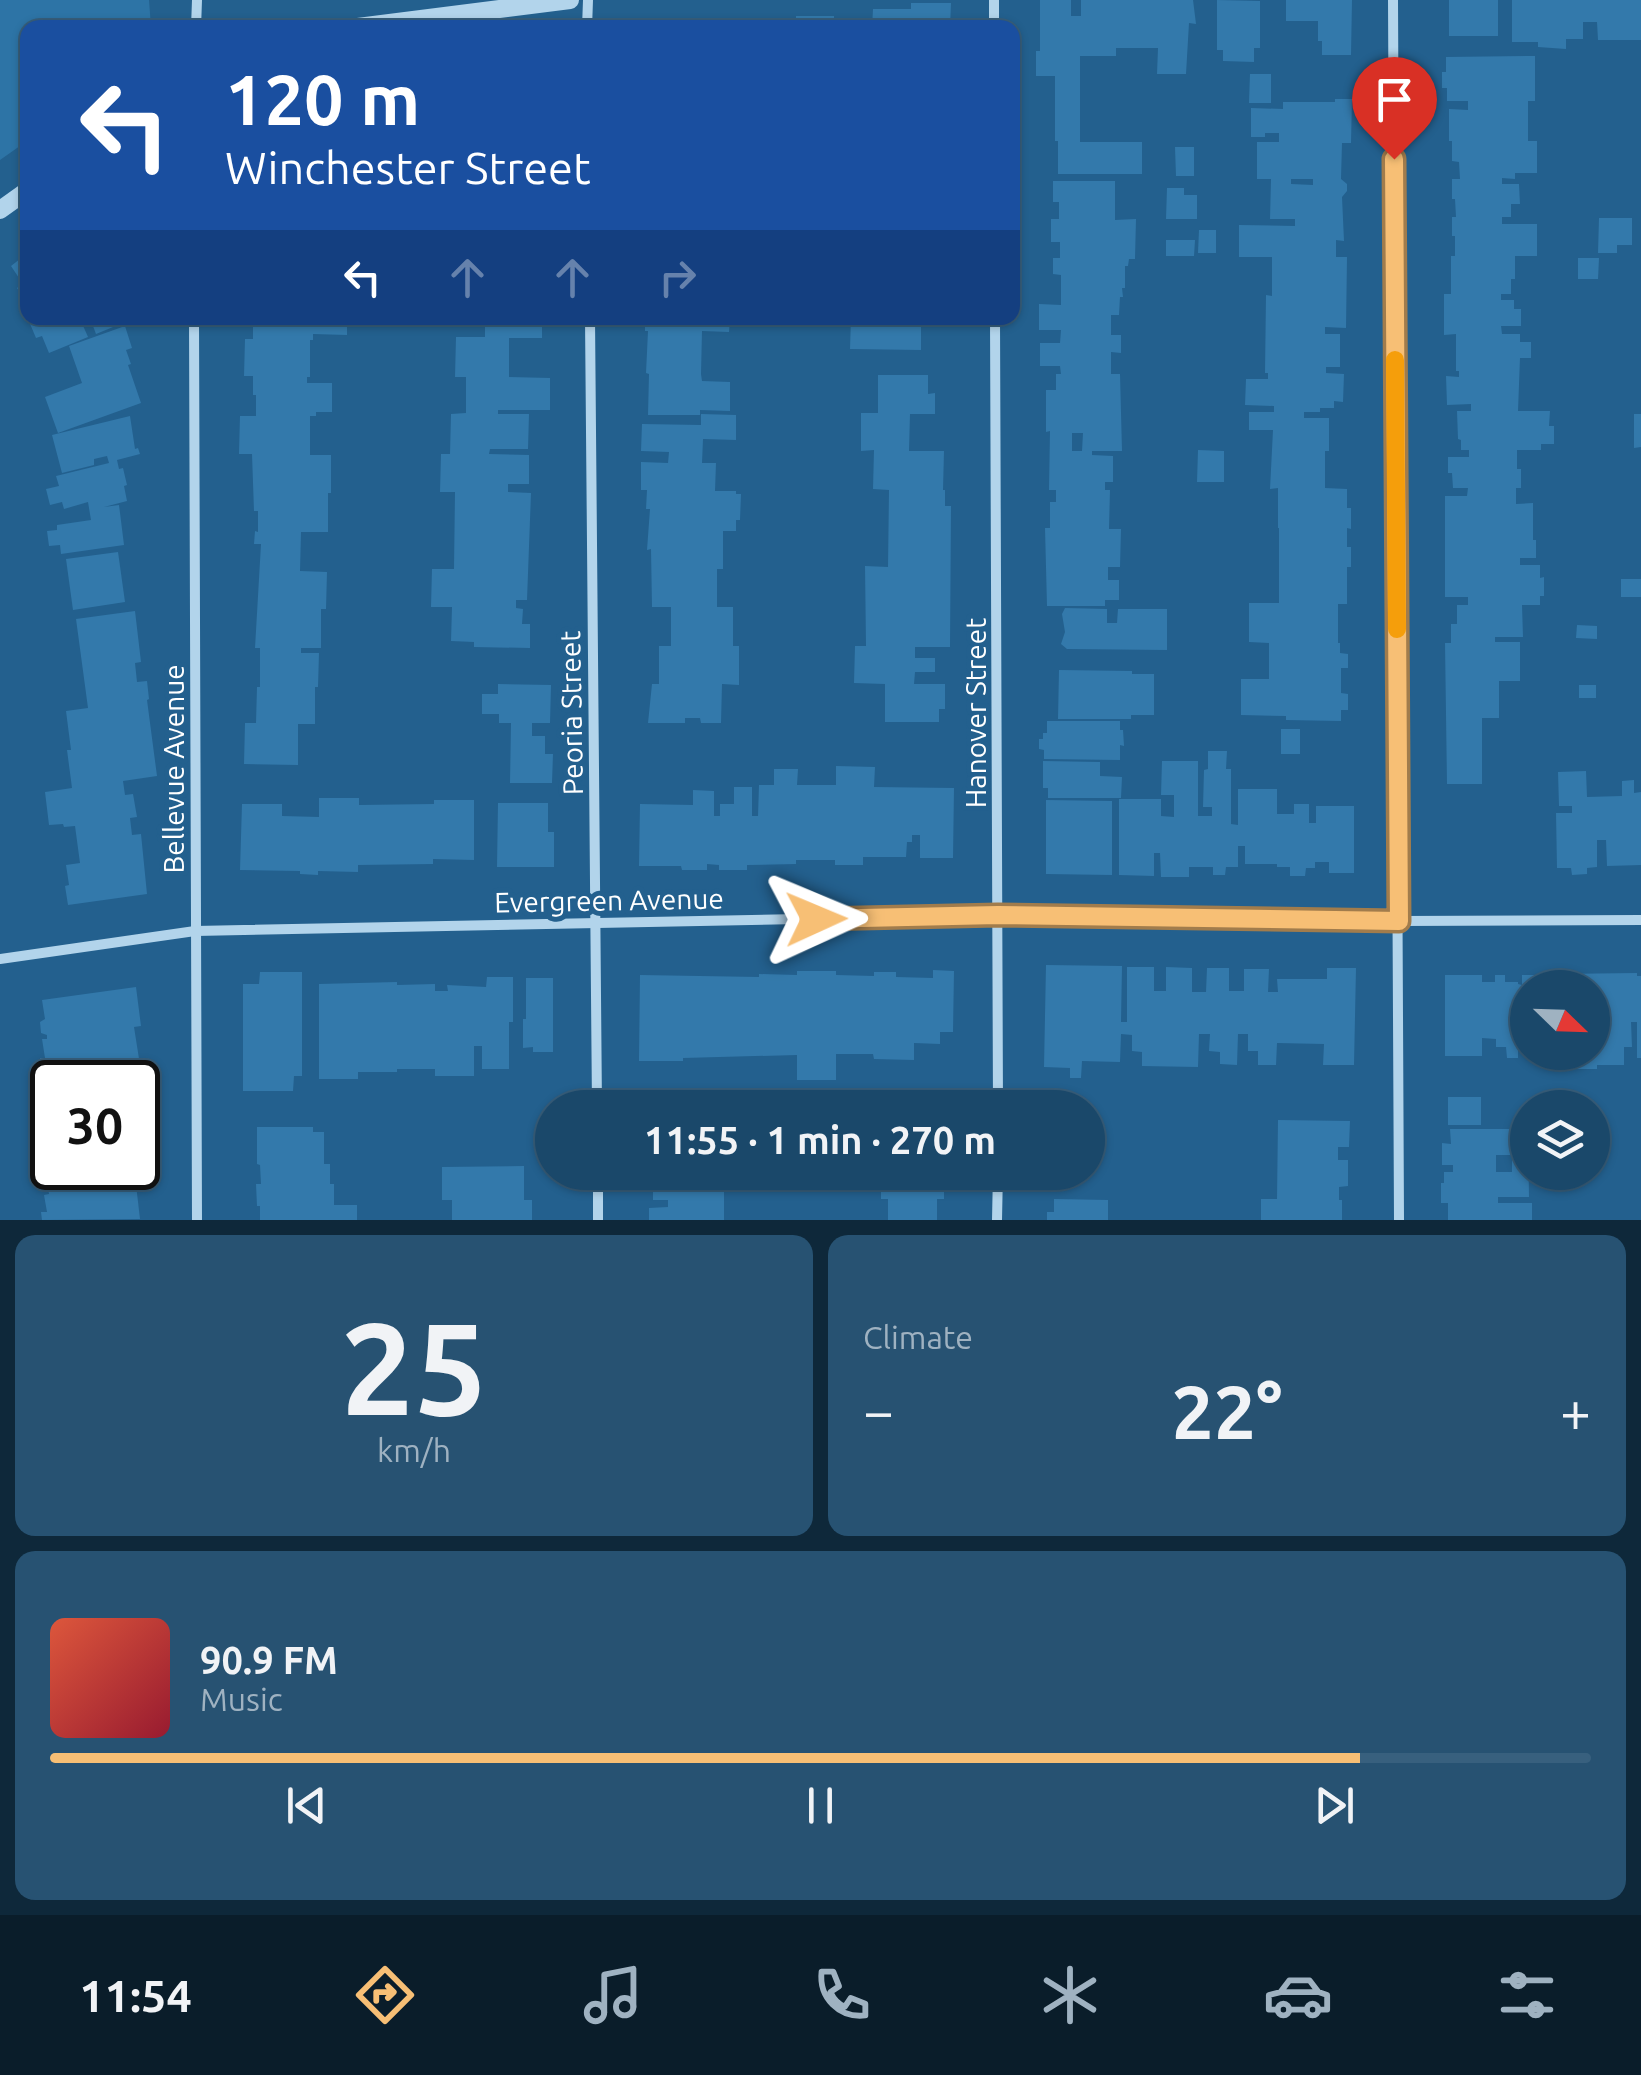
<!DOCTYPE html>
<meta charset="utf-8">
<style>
:root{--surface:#1a486a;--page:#275272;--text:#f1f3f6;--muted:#9fb2c1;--line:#38607e;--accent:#f7bf75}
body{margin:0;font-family:Ubuntu,sans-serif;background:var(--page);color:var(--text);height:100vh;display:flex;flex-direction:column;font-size:38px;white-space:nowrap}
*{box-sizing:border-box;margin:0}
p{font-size:32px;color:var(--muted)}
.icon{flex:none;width:55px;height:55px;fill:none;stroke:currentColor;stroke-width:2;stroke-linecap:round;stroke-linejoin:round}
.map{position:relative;height:1220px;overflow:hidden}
.side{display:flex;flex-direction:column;gap:15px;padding:15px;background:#0e283a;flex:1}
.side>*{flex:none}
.banner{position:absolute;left:20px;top:20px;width:1000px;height:305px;border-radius:20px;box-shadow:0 2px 8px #0004,0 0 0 2px var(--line);background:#1a4fa0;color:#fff;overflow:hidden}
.needle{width:65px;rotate:113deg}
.buttons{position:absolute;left:1510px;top:970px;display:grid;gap:20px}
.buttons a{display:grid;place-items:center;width:100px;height:100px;border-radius:50%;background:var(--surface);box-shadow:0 2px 8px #0004,0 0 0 2px var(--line);font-size:50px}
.speed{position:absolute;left:30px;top:1060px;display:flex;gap:20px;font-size:50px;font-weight:700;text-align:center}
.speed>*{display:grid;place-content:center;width:130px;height:130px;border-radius:50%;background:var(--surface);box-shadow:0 2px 8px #0004,0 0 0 2px var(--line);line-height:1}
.speed .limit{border:5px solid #111;border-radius:15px;background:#fff;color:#111}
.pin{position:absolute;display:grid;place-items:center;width:85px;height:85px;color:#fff;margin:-102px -42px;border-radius:50% 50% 50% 0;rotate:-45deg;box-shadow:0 0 10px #0007}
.pin .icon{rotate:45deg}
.me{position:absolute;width:110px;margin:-55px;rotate:89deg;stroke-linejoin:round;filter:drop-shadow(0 0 8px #0008)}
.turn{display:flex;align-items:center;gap:35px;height:210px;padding:0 40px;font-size:45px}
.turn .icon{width:130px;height:130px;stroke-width:2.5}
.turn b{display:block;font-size:70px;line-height:85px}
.lanes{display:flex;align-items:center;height:95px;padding:0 40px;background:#0003;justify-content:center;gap:50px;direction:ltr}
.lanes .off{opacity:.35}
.big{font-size:75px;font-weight:600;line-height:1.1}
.side .card{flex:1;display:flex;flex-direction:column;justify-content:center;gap:15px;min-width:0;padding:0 35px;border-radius:20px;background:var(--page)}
.side .dial{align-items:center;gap:0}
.dial b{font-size:130px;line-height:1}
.song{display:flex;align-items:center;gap:30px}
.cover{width:120px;height:120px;border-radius:15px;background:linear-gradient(135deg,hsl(10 70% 55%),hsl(350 70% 35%))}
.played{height:10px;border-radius:5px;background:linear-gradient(90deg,var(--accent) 85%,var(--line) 85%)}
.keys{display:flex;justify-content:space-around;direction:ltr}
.heat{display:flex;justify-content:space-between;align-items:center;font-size:55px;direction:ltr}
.side .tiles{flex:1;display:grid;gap:15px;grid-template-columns:1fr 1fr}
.card:last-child{grid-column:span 2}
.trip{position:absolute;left:535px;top:1090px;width:570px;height:100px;border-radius:50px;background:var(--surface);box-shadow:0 2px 8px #0004,0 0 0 2px var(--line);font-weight:600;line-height:100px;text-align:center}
.tabs{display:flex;height:160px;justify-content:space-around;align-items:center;background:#0a1d2a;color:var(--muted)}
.tabs .icon{width:70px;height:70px}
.tabs .current{color:var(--accent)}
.tabs b{font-size:45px;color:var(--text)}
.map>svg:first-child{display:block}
.green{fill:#2d74a6}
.building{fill:#3379ab;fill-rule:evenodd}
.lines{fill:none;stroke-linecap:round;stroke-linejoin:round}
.minor{stroke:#b2d4eb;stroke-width:10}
.tertiary{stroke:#b2d4eb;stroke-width:18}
.route-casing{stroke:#a17c4c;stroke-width:25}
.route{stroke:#f7bf75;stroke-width:18}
.slow{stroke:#f59e0b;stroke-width:18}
.labels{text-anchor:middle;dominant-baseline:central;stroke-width:10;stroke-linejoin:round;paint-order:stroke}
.street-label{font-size:28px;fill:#fff;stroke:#23608e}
</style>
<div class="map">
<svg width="1641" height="1220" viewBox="0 0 1641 1220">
<rect width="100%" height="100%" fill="#23608e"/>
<polygon class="green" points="0,0 149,0 151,27 28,28 27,141 0,160"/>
<g class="building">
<polygon points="1040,0 1071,0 1071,16 1081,16 1081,0 1193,0 1196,24 1189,23 1186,74 1157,74 1158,48 1116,48 1116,56 1080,56 1080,142 1142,142 1142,174 1058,174 1058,141 1055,141 1055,76 1036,76 1036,51 1040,51"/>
<polygon points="1217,0 1260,1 1260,48 1254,48 1254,62 1223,61 1223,50 1217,50"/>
<polygon points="1286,0 1352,0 1351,55 1322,55 1322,41 1318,41 1318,21 1286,21"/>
<rect x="1449" y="0" width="49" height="36"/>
<polygon points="1512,0 1641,0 1641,40 1598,40 1597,22 1583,22 1583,39 1566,39 1566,49 1538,47 1538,42 1512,42"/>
<polygon points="911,3 951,3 950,28 872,28 873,9 911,9"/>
<polygon points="796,16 834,16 834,28 756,28 757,20 796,20"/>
<polygon points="1535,56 1535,101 1528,101 1528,141 1537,141 1537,173 1515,173 1515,179 1502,178 1502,184 1519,184 1520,204 1511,204 1511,217 1502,217 1502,224 1537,224 1537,256 1515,256 1515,279 1511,279 1511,294 1501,294 1501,300 1514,300 1514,309 1521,309 1521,326 1501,326 1502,334 1520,334 1520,342 1531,342 1531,358 1520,358 1518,411 1550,411 1549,426 1554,426 1554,444 1541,444 1541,450 1517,450 1517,469 1521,469 1521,488 1516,488 1516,504 1533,503 1533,540 1536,540 1536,558 1520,558 1520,565 1540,565 1540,578 1544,577 1544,596 1540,596 1540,605 1522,605 1523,637 1495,637 1495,642 1520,642 1520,681 1499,681 1499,718 1482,718 1482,784 1447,784 1445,643 1451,643 1451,624 1457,624 1457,605 1468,605 1468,597 1445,597 1445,496 1467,496 1468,488 1453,488 1452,473 1448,473 1448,457 1469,457 1469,450 1461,450 1461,440 1458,439 1457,411 1471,411 1471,404 1447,405 1446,376 1459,377 1459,371 1456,371 1456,334 1444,335 1444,294 1451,294 1451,256 1455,256 1455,236 1452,236 1452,217 1456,217 1455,199 1452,199 1452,179 1460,179 1459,162 1452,161 1452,141 1449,141 1449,109 1468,110 1468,101 1447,101 1447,88 1442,88 1442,72 1446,72 1446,57"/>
<polygon points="1250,74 1271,74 1271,103 1249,103"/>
<path d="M1335,99H1352L1351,143H1342L1341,179L1347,184V191L1342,197L1344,241L1336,240V257H1347L1346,328L1325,327V334H1340V367H1326V373L1344,374L1343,402L1334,401V408H1320V412H1304V418H1329V451H1325V488L1347,489V508H1351V529L1347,528V547H1351V567H1347V604H1338V643H1340V653L1348,654V668H1341V693L1348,694V710H1341V721L1286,720V716L1241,715V679H1269V643L1249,642V603H1279V528H1278V488L1270,489L1273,430H1249V412H1274V406L1245,405L1246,379H1268V373H1265L1266,295L1272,296V257H1239V225L1295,226V219H1270L1271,179H1257V142H1279V133H1265V137H1251V108L1283,109V102H1335ZM1291,179H1313V185L1291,184Z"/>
<polygon points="1175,147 1194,147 1194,176 1176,176"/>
<path d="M1053,181H1115V220L1136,219L1135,259H1129L1128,266H1125V288H1122L1123,297H1120L1119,315H1111V335H1121V353L1111,352V374H1120L1122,451H1092V455L1113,456V482H1105V490H1110L1109,529H1121L1120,567H1108V580H1119V600H1105V606H1047L1045,528H1050V502H1056V490H1049L1050,431L1046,432V390H1056V374H1061L1060,366H1040V343H1060L1061,330H1039V304L1061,305V275L1053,274V258H1060V242H1051V219H1059V202H1053ZM1072,433H1083L1082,451H1072Z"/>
<polygon points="1167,188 1184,188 1184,195 1197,195 1197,219 1166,219"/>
<polygon points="1599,218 1632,218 1632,245 1617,245 1617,253 1598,253"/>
<polygon points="1199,230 1216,230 1216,253 1198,253"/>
<polygon points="1166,240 1195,240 1194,256 1166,256"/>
<polygon points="28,245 28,303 17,288 23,284 11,266 25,255 21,250"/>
<polygon points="1578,258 1599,258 1598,279 1578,279"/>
<polygon points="32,318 88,318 81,321 88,337 49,353 42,336 36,338 28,319"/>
<polygon points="90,318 135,318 96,334"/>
<polygon points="253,318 347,318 347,335 313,334 313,340 310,340 310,377 307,377 307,383 332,383 332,412 316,412 316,416 310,416 310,455 331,455 331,493 328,493 328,532 301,532 300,571 327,572 326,609 321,609 321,648 301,648 301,653 319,653 318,687 315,687 315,724 298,724 298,765 244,764 245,723 256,723 257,687 260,687 260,648 255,648 261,544 254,544 255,531 258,532 258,511 254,511 252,454 239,454 240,416 256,416 256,395 253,395 253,376 244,376 245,339 253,339"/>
<polygon points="476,318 542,318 542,338 509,338 509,377 550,378 550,410 498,410 498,414 529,414 528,449 490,449 489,454 529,455 529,484 508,484 508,492 531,493 527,600 516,600 516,608 523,609 522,624 530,624 530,648 474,647 474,642 451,641 452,607 431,607 432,569 454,569 455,492 440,492 441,454 450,454 451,414 466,413 466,377 455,377 456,337 485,337 485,326 476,326"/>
<polygon points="648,318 730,318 729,332 702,331 701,374 702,381 730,382 730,411 700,410 700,415 648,415 649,374 646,373 648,331 645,331 645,320 648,320"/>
<polygon points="851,318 921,318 921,350 850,349"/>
<polygon points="125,326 132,348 126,350 131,364 128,365 141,403 58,433 45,397 82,383 69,346"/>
<polygon points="878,375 928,375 928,394 935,393 935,414 910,414 909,451 944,451 943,490 945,490 945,506 951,506 950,647 915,647 915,658 935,658 935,672 915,672 914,684 945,684 945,709 939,709 939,722 885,722 885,684 854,683 855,646 866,646 865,566 888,567 889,490 873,489 874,450 861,451 861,413 878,413"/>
<polygon points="701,414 736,415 736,440 703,439 702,463 716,463 715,491 736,491 736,494 741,494 740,520 736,520 736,531 723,531 723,569 717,569 717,607 733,607 733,646 739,646 739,685 722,684 721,723 701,723 700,718 685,718 685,723 648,723 652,684 659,684 659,646 671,646 671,607 652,607 651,549 647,550 650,509 646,509 647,490 641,490 641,462 668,463 669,452 641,451 642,424 701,425"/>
<polygon points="1634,414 1641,414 1641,447 1634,448"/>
<polygon points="130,416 135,449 138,448 140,454 117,460 119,469 123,468 127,485 124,486 127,501 104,507 119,505 124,545 61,554 60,545 49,546 47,531 57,530 57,525 91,520 88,502 64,509 62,502 50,505 46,489 59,486 56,476 109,463 107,456 94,459 94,465 62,473 52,435"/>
<polygon points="1198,450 1224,451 1224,482 1197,482"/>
<polygon points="118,552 125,602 73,610 66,559"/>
<rect x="1621" y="579" width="20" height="18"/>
<polygon points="1065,608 1107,609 1107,623 1117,623 1118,609 1167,609 1167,650 1067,649 1061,644 1065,632 1062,614"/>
<polygon points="135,611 141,662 135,663 137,682 147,681 149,699 147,700 157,776 123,781 125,795 133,794 137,817 130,818 132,835 141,834 147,894 68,905 65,886 69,885 66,865 80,863 75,826 64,827 63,824 49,825 45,792 72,788 67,750 71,750 66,711 88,708 76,619"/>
<polygon points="1577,625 1597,626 1597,639 1576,638"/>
<polygon points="1059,670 1132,671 1132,674 1154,674 1154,715 1131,715 1131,719 1058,719"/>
<polygon points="498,684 551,685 550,723 532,723 532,736 545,736 545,754 553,754 552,783 510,783 511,723 499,723 499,714 482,714 482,694 498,694"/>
<rect x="1579" y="685" width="17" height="13"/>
<polygon points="1047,721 1120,721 1120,730 1123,730 1124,746 1120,745 1120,760 1044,759 1044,750 1039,749 1039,739 1043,739 1043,733 1047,733"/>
<rect x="1281" y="729" width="19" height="25"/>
<polygon points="1208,751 1227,751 1226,769 1231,769 1231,824 1238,825 1238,789 1277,789 1277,814 1294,814 1294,804 1309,804 1309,823 1316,823 1316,806 1354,806 1354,873 1329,873 1329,862 1315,862 1315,868 1306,868 1305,876 1290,876 1290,867 1277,867 1277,864 1245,864 1245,846 1238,846 1238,867 1226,867 1225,875 1213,875 1213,867 1189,867 1189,877 1161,877 1160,853 1154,853 1154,876 1119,875 1119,799 1161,799 1161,816 1174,817 1174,795 1161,795 1162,761 1198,761 1198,816 1212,816 1212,807 1203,807 1204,770 1208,769"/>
<polygon points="1043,761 1100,762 1100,776 1122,777 1121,798 1048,798 1048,788 1043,788"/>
<polygon points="836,766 875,767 874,787 954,788 953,858 920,858 920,835 912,835 912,842 907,842 906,857 863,857 863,865 835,865 835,860 796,860 796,864 747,865 747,870 719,870 719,865 707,864 707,870 682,870 681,866 639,866 640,804 693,805 693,790 714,791 714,816 720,816 720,804 734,804 734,787 752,787 752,816 758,816 759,785 774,785 774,769 798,769 797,785 836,785"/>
<polygon points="1586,771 1587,797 1622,796 1622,781 1634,780 1634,793 1641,792 1641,865 1607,866 1606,840 1597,840 1597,867 1587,868 1587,874 1572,875 1571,868 1557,868 1556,813 1572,813 1572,806 1559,806 1558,772"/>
<polygon points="319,798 359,798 359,805 434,804 434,800 474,800 474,860 433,859 433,864 358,865 358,872 318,871 318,875 300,874 300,871 240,870 242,804 282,804 282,816 319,817"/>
<polygon points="1046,800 1112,801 1112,875 1046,874"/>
<polygon points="498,803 548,803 548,832 554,832 554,867 497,867"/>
<polygon points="1046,965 1122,966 1121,1022 1127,1022 1127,967 1154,967 1154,991 1166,991 1166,967 1192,968 1192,992 1206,992 1207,968 1229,968 1229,991 1244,991 1244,969 1269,969 1268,992 1278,992 1277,979 1327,979 1327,968 1356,968 1354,1065 1323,1065 1324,1044 1277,1043 1276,1065 1258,1065 1258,1051 1248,1051 1248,1034 1238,1034 1237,1065 1220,1064 1220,1052 1209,1051 1210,1034 1199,1034 1198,1067 1142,1066 1142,1052 1132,1051 1132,1035 1121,1034 1120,1062 1082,1061 1081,1078 1070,1078 1070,1068 1044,1067"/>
<polygon points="933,970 954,971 953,1032 940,1032 940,1044 914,1043 914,1060 874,1059 873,1054 836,1054 836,1080 797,1080 797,1055 683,1058 683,1061 639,1061 640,975 759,977 759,974 797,975 797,971 836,971 836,975 874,976 874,972 896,972 896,977 933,978"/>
<polygon points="260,972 302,972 302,1076 294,1076 293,1091 243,1091 243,984 259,984"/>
<polygon points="1637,973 1637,976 1641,976 1641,1058 1637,1058 1637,1022 1631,1022 1632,1047 1624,1047 1624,1065 1597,1065 1597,1069 1571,1069 1571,1052 1592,1052 1592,988 1547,988 1547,984 1558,984 1558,974"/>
<polygon points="1445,975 1482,975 1482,982 1495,982 1495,975 1505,975 1505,982 1518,982 1518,984 1522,985 1522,975 1539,975 1539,988 1528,988 1528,1043 1518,1043 1518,1058 1507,1058 1506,1047 1496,1047 1496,1039 1482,1038 1482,1056 1445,1056"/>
<polygon points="487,977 513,977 513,1022 509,1022 509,1069 482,1069 482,1046 474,1046 474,1076 435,1076 435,1069 397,1069 397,1072 358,1072 358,1079 319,1079 319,984 397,982 397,985 435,984 435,991 448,991 447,985 486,987"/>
<polygon points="526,978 553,978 553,1052 533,1052 533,1047 523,1048 523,1019 526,1019"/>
<polygon points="136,987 141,1026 134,1027 140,1065 135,1065 137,1082 52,1082 52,1168 139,1168 140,1175 135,1176 140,1219 42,1220 41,1212 47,1212 44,1195 49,1194 46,1177 41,1177 39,1161 44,1160 44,1156 49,1154 49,1151 43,1152 41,1137 47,1135 44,1118 48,1117 46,1099 41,1100 39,1085 44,1084 43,1077 47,1077 47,1072 43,1073 40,1058 45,1058 42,1039 47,1039 47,1035 41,1033 40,1022 45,1019 42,1000"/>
<rect x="1448" y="1097" width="33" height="28"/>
<polygon points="1278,1120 1350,1121 1349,1147 1338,1147 1338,1160 1348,1160 1348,1186 1339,1187 1339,1200 1342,1200 1342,1220 1261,1220 1261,1199 1277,1199"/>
<polygon points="257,1127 313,1127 313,1132 324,1132 324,1164 330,1164 330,1184 334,1184 334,1205 357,1205 357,1220 260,1220 260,1206 257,1206 256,1184 261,1184 260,1165 257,1164"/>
<path d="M1450,1129H1528L1529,1197H1498V1203H1532V1220H1448V1203H1441V1183H1444V1172H1453V1165H1442V1143L1451,1144ZM1496,1155H1512V1172H1496Z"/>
<polygon points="524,1166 524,1200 532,1200 532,1220 452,1220 452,1200 442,1200 442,1167"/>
<polygon points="653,1172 724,1172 724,1220 649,1220 649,1208 668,1207 668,1200 653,1200"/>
<polygon points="881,1172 944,1172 944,1199 937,1199 937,1220 888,1220 888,1199 881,1199"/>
<polygon points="1562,1176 1580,1176 1580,1185 1562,1186"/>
<polygon points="1054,1199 1108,1200 1108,1220 1047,1220 1047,1212 1054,1212"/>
</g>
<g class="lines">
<g class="minor">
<polyline points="994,0 994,28"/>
<polyline points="1393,0 1399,1220"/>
<polyline points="196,28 197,0"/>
<polyline points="587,28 588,0"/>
<polyline points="194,318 197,1220"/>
<polyline points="590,318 597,1108"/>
<polyline points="995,318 998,1108"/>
<polyline points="0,959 195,931 998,915 1399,921 1641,920"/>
<polyline points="598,1172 598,1220"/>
<polyline points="997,1220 998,1172"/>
</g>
<g class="tertiary">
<polyline points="350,28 570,0"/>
<polyline points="0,210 28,190"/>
</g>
</g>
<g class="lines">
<g class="route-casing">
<polyline id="route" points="816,919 998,915 1399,921 1394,159"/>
</g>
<use href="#route" class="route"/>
<polyline class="slow" points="1395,360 1397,629"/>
</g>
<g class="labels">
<g class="street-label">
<text transform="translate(571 713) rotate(-91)">Peoria Street</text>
<text transform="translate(975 713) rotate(-90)">Hanover Street</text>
<text transform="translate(173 769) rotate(-90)">Bellevue Avenue</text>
<text transform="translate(609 900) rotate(-1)">Evergreen Avenue</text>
</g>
</g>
</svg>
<div class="buttons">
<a><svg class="needle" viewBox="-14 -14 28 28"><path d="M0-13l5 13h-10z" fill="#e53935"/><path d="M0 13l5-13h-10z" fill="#9fb2c1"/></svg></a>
<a><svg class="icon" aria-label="layers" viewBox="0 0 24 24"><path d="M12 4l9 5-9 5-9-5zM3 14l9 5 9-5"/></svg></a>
</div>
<div class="speed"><div class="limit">30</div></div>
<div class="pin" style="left:1394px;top:159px;background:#d93025"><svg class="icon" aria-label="arrive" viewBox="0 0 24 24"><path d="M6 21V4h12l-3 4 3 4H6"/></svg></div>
<svg class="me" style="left:816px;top:919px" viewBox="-20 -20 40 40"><path d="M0-17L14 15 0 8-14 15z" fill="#f7bf75" stroke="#fff" stroke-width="4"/></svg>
<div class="trip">11:55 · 1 min · 270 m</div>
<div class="banner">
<div class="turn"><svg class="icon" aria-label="left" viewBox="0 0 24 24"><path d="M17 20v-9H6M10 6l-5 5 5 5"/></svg><div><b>120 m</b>Winchester Street</div></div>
<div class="lanes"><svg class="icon" aria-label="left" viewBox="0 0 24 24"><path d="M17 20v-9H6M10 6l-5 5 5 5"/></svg><svg class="icon off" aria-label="ahead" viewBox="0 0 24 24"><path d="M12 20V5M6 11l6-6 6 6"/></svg><svg class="icon off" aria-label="ahead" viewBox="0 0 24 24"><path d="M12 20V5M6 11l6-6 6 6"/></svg><svg class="icon off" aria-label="right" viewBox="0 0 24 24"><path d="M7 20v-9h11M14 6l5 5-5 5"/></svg></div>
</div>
</div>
<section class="side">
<div class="tiles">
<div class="card dial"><b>25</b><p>km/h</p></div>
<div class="card"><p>Climate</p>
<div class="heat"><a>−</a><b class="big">22°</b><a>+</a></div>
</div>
<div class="card">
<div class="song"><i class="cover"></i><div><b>90.9 FM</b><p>Music</p></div></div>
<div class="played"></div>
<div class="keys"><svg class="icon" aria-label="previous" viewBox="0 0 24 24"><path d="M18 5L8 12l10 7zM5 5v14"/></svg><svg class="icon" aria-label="pause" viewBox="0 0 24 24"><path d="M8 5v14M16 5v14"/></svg><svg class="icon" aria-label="next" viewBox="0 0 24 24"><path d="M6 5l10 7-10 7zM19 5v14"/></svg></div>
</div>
</div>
</section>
<nav class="tabs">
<b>11:54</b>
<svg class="icon current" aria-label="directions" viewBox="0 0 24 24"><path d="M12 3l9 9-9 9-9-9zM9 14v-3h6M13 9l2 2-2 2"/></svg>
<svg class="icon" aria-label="music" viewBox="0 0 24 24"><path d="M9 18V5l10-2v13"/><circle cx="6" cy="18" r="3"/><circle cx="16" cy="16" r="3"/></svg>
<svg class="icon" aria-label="phone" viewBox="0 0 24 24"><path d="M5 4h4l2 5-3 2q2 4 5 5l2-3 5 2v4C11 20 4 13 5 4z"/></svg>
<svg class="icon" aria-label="climate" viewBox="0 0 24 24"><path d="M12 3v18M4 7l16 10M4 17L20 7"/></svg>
<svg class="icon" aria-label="car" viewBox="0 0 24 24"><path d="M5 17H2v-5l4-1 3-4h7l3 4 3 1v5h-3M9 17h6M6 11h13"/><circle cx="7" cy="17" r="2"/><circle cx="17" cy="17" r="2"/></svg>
<svg class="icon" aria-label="filters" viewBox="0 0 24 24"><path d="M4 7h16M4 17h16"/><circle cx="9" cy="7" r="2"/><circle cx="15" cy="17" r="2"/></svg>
</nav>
